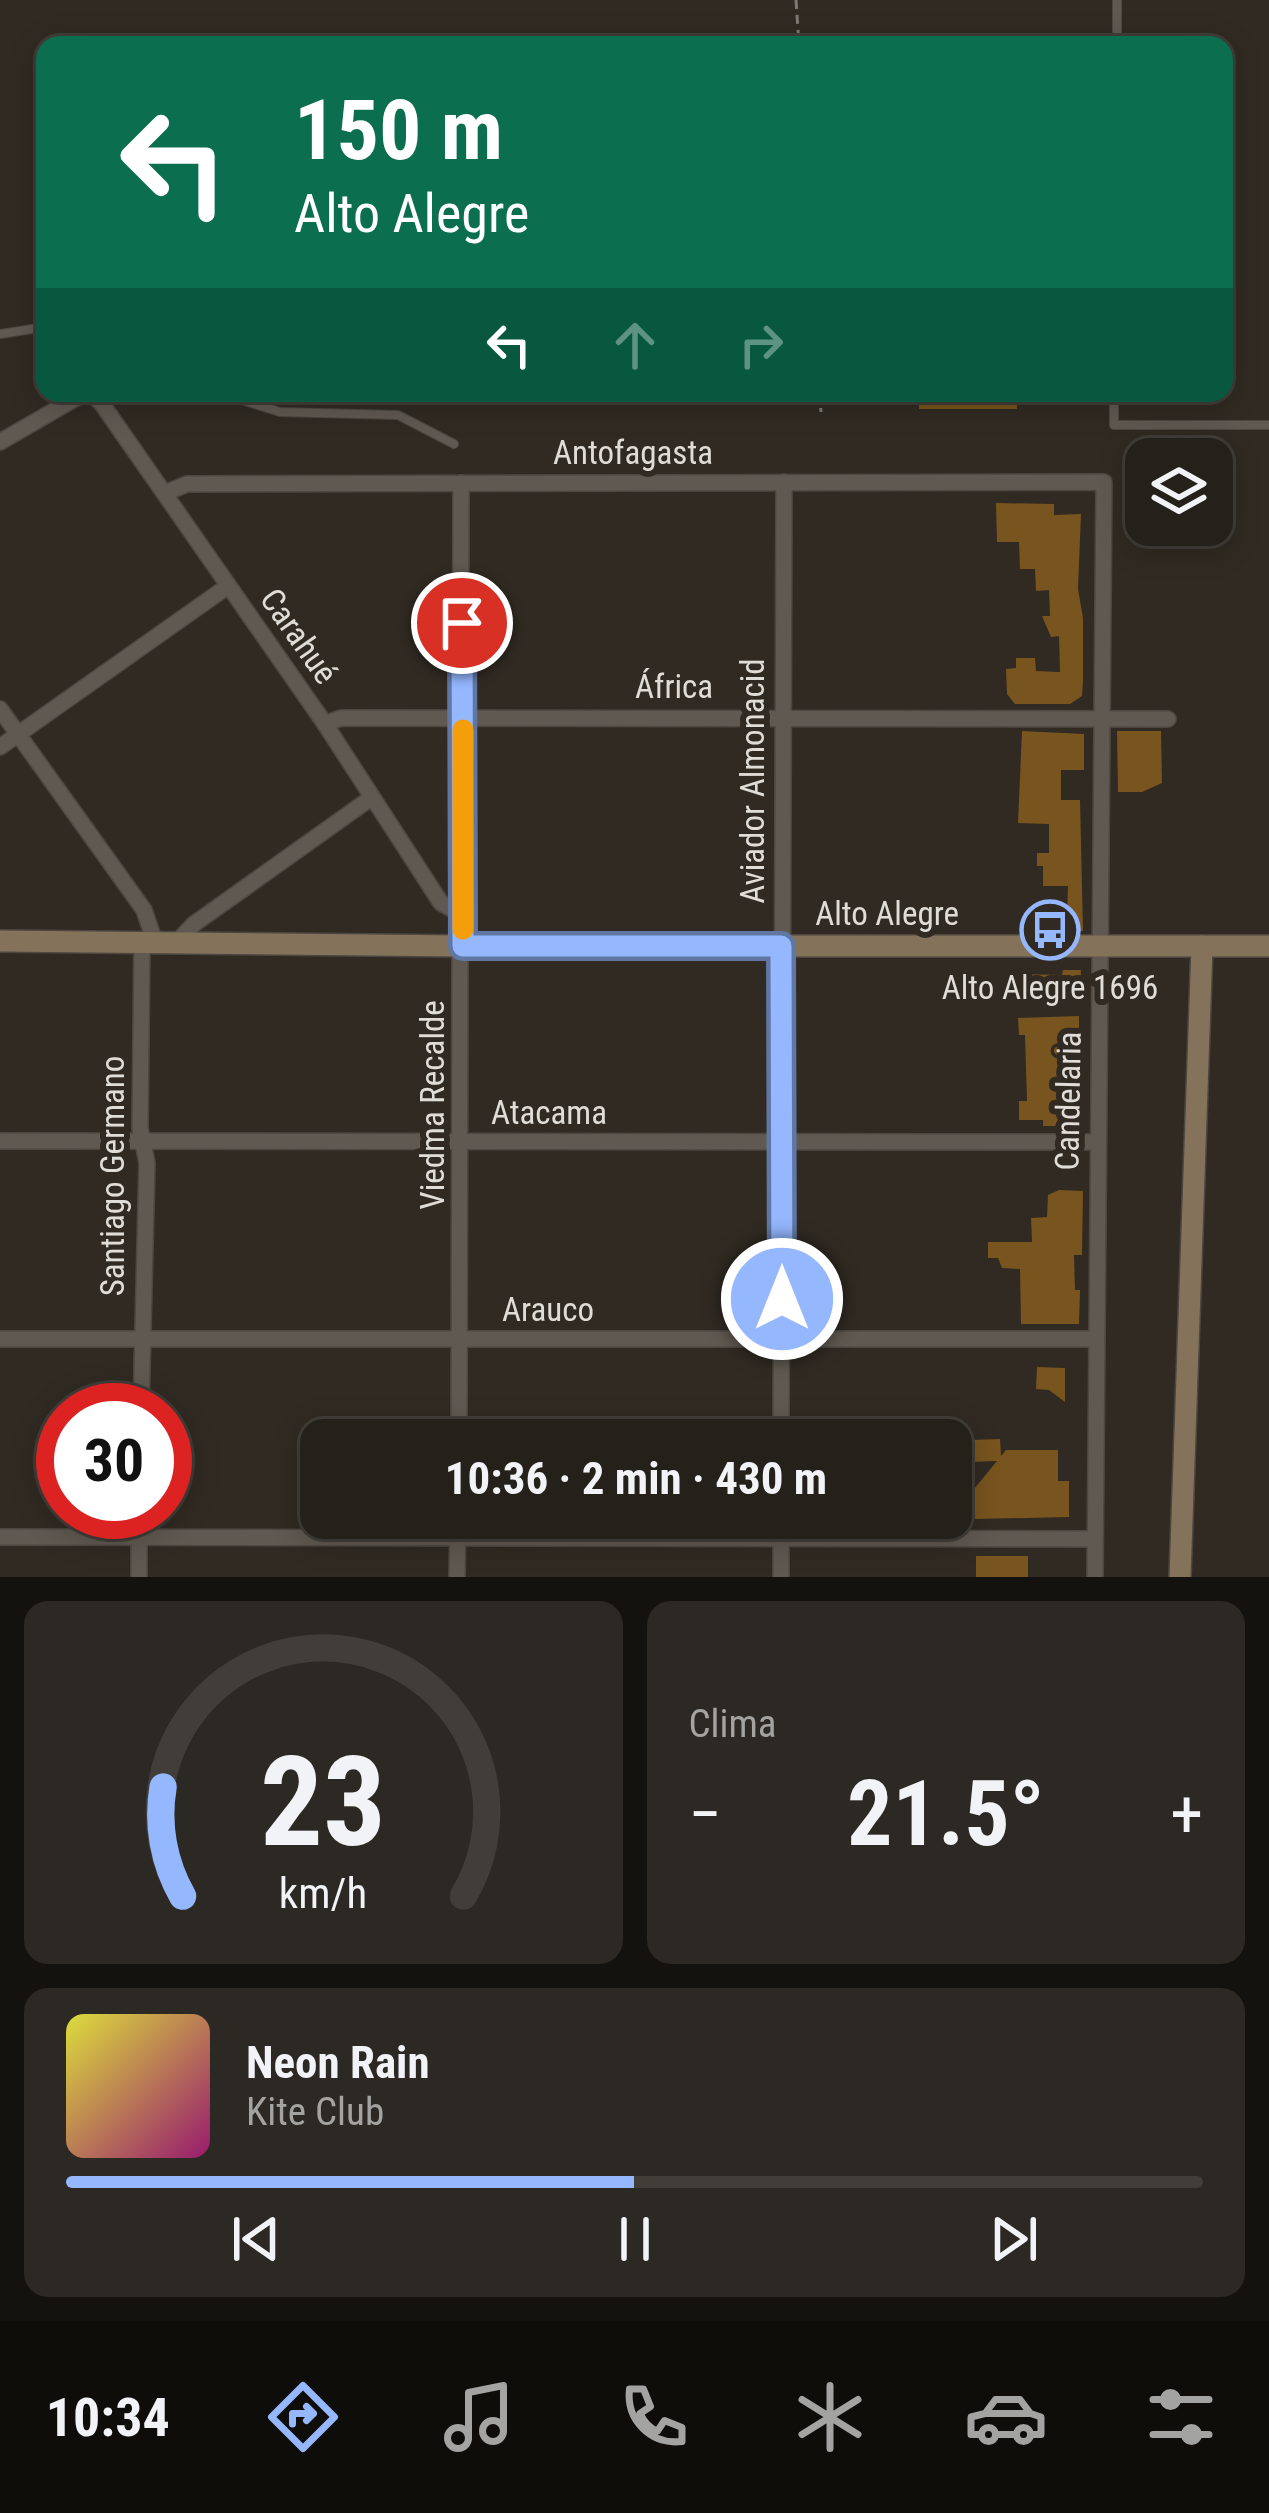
<!DOCTYPE html>
<html lang="es">
<meta charset="utf-8">
<style>
:root{--surface:#24201a;--page:#2c2823;--text:#f1f3f6;--muted:#a3a3a2;--line:#413e39;--accent:#94b7fd}
body{margin:0;font-family:"Roboto Condensed",sans-serif;background:var(--page);color:var(--text);height:100vh;display:flex;flex-direction:column;font-size:45px;white-space:nowrap}
*{box-sizing:border-box;margin:0}
p{font-size:39px;color:var(--muted)}
.icon{flex:none;width:66px;height:66px;fill:none;stroke:currentColor;stroke-width:2;stroke-linecap:round;stroke-linejoin:round}
.map{position:relative;height:1577px;overflow:hidden}
.sheet{display:flex;flex-direction:column;gap:24px;padding:24px;background:#14120e;flex:1}
.sheet>*{flex:none}
.guide{position:absolute;left:36px;top:36px;width:1197px;height:366px;border-radius:24px;box-shadow:0 6px 30px #0003,0 0 0 3px var(--line);background:#0b6e4f;color:#fff;overflow:hidden}
.controls{position:absolute;left:1125px;top:438px;display:grid;gap:24px}
.controls a{display:grid;place-items:center;width:108px;height:108px;border-radius:24px;background:var(--surface);box-shadow:0 6px 30px #0003,0 0 0 3px var(--line);font-size:60px}
.speed{position:absolute;left:36px;top:1383px;display:flex;gap:24px;font-size:60px;font-weight:700;text-align:center}
.speed>*{display:grid;place-content:center;width:156px;height:156px;border-radius:50%;background:var(--surface);box-shadow:0 6px 30px #0003,0 0 0 3px var(--line);line-height:1}
.speed .limit{border:18px solid #d22;background:#fff;color:#111}
.pin{position:absolute;display:grid;place-items:center;width:102px;height:102px;color:#fff;margin:-51px;border:6px solid #fff;border-radius:50%;box-shadow:0 3px 12px #0007}
.me{position:absolute;width:132px;margin:-66px;rotate:0deg;stroke-linejoin:round;filter:drop-shadow(0 0 9px #0008)}
.turn{display:flex;align-items:center;gap:42px;height:252px;padding:0 60px;font-size:54px}
.turn .icon{width:156px;height:156px;stroke-width:2.5}
.turn b{display:block;font-size:84px;line-height:102px}
.lanes{display:flex;align-items:center;height:114px;padding:0 60px;background:#0003;justify-content:center;gap:60px;direction:ltr}
.lanes .off{opacity:.35}
.big{font-size:90px;font-weight:700;line-height:1.1}
.sheet .widget{flex:1;display:flex;flex-direction:column;justify-content:center;gap:18px;min-width:0;padding:0 42px;border-radius:24px;background:var(--page)}
.sheet .dial{align-items:center;gap:0}
.dial svg{height:312px;overflow:visible;fill:none;stroke:var(--line);stroke-width:7;stroke-linecap:round;text-anchor:middle}
.dial text{fill:var(--text);stroke:none}
.song{display:flex;align-items:center;gap:36px}
.cover{width:144px;height:144px;border-radius:18px;background:linear-gradient(135deg,hsl(60 70% 55%),hsl(320 70% 35%))}
.played{height:12px;border-radius:6px;background:linear-gradient(90deg,var(--accent) 50%,var(--line) 50%)}
.keys{display:flex;justify-content:space-around;direction:ltr}
.heat{display:flex;justify-content:space-between;align-items:center;font-size:66px;direction:ltr}
.sheet .tiles{flex:1;display:grid;gap:24px;grid-template-columns:1fr 1fr}
.widget:last-child{grid-column:span 2}
.trip{position:absolute;left:300px;top:1419px;width:672px;height:120px;border-radius:24px;background:var(--surface);box-shadow:0 6px 30px #0003,0 0 0 3px var(--line);font-weight:700;line-height:120px;text-align:center}
.dock{display:flex;height:192px;justify-content:space-around;align-items:center;background:#0e0d0a;color:var(--muted)}
.dock .icon{width:84px;height:84px}
.dock .current{color:var(--accent)}
.dock b{font-size:54px;color:var(--text)}
.map>svg:first-child{display:block}
.building{fill:#78541e}
.lines{fill:none;stroke-linecap:round;stroke-linejoin:round}
.lane-casing{stroke:#4c4741;stroke-width:10}
.street-casing{stroke:#4c4741;stroke-width:18}
.secondary-casing{stroke:#4c4741;stroke-width:24}
.path{stroke:#7e7973;stroke-width:3;stroke-dasharray:9 6;stroke-linecap:butt}
.lane{stroke:#605951;stroke-width:8}
.street{stroke:#605951;stroke-width:15}
.secondary{stroke:#84725b;stroke-width:21}
.route-casing{stroke:#6077a4;stroke-width:30}
.route{stroke:#94b7fd;stroke-width:21}
.slow{stroke:#f59e0b;stroke-width:21}
.labels{text-anchor:middle;dominant-baseline:central;stroke-width:12;stroke-linejoin:round;paint-order:stroke}
.street-label{font-size:33px;fill:#e0dcd7;stroke:#302a22}
.poi-label{font-size:33px;fill:#e0dcd7;stroke:#302a22}
</style>
<div class="map">
<svg width="1269" height="1577" viewBox="0 0 1269 1577">
<rect width="100%" height="100%" fill="#302a22"/>
<g class="building">
<rect x="919" y="393" width="98" height="16"/>
<polygon points="996,503 1054,504 1054,515 1081,514 1078,589 1083,618 1083,680 1082,696 1070,704 1015,704 1007,694 1006,669 1016,668 1016,658 1035,658 1036,671 1060,672 1059,636 1051,637 1042,616 1050,616 1049,590 1036,591 1035,569 1020,569 1019,542 997,542"/>
<polygon points="1022,731 1084,734 1084,770 1061,770 1061,800 1080,800 1083,931 1025,930 1025,916 1067,916 1068,886 1043,886 1043,866 1037,866 1037,853 1049,853 1049,824 1018,823"/>
<polygon points="1117,731 1161,731 1162,783 1142,792 1118,792"/>
<polygon points="1063,970 1081,970 1080,997 1017,995 1017,974 1062,975"/>
<polygon points="1079,1016 1079,1052 1074,1052 1073,1126 1043,1126 1043,1120 1019,1120 1019,1101 1027,1101 1025,1035 1019,1035 1018,1018"/>
<polygon points="1059,1190 1083,1191 1082,1255 1074,1255 1075,1290 1080,1290 1079,1324 1021,1324 1020,1269 1002,1268 998,1258 988,1258 988,1242 1032,1242 1031,1218 1047,1217 1048,1195"/>
<polygon points="1037,1367 1065,1368 1065,1402 1049,1390 1036,1389"/>
<polygon points="1000,1439 1001,1456 1006,1450 1058,1450 1058,1481 1069,1481 1069,1517 975,1519 974,1489 997,1461 970,1462 970,1440"/>
<rect x="976" y="1556" width="52" height="21"/>
</g>
<g class="lines">
<g class="lane-casing">
<g id="lane">
<polyline points="1117,45 1117,0"/>
<polyline points="0,334 45,327"/>
<polyline points="220,393 280,412 398,415 454,444"/>
<polyline points="1114,393 1114,425 1269,425"/>
</g>
</g>
<g class="street-casing">
<g id="street">
<polyline points="0,442 83,394 93,395 102,404 325,724 441,903 463,915"/>
<polyline points="165,493 187,484 1104,482 1095,1577"/>
<polyline points="0,709 144,910 155,942"/>
<polyline points="325,724 341,718 1168,719"/>
<polyline points="0,747 228,586"/>
<polyline points="178,941 194,924 371,798"/>
<polyline points="0,1141 1097,1142"/>
<polyline points="0,1339 1096,1339"/>
<polyline points="141,1410 147,1163 140,1128 142,942"/>
<polyline points="459,1440 461,483"/>
<polyline points="781,1440 784,482"/>
<polyline points="0,1537 1095,1539"/>
<polyline points="139,1577 139,1512"/>
<polyline points="457,1577 458,1518"/>
<polyline points="781,1577 781,1518"/>
</g>
</g>
<g class="secondary-casing">
<g id="secondary">
<polyline points="0,941 462,946 1269,946"/>
<polyline points="1180,1577 1202,946"/>
</g>
</g>
<g class="path">
<polyline points="796,0 799,45"/>
<polyline points="820,393 821,412"/>
</g>
<use href="#lane" class="lane"/>
<use href="#street" class="street"/>
<use href="#secondary" class="secondary"/>
</g>
<g class="lines">
<g class="route-casing">
<polyline id="route" points="462,623 463,946 781,946 782,1299"/>
</g>
<use href="#route" class="route"/>
<polyline class="slow" points="463,929 463,730"/>
</g>
<defs>
<g id="bus-ring" transform="scale(3)"><circle r="9.5" fill="#302a22" stroke="#94b7fd" stroke-width="1.5"/><path d="M-5-6H5V4H4V6H2V4H-2V6H-4V4H-5ZM-3.5-4V0h7V-4ZM-3.5 1.2v1.5H-2V1.2ZM2 1.2v1.5H3.5V1.2Z" fill="#94b7fd"/></g>
</defs>
<g fill-rule="evenodd">
<use href="#bus-ring" x="1050" y="930"/>
</g>
<g class="labels">
<g class="street-label">
<text x="633" y="452">Antofagasta</text>
<text transform="translate(299 636) rotate(55)">Carahué</text>
<text x="674" y="686">África</text>
<text transform="translate(752 781) rotate(-90)">Aviador Almonacid</text>
<text x="887" y="913">Alto Alegre</text>
<text transform="translate(1068 1101) rotate(-89)">Candelaria</text>
<text transform="translate(432 1105) rotate(-90)">Viedma Recalde</text>
<text x="549" y="1112">Atacama</text>
<text transform="translate(112 1176) rotate(-90)">Santiago Germano</text>
<text x="548" y="1309">Arauco</text>
</g>
<g class="poi-label">
<text x="1050" y="987">Alto Alegre 1696</text>
</g>
</g>
</svg>
<div class="controls">
<a><svg class="icon" aria-label="layers" viewBox="0 0 24 24"><path d="M12 4l9 5-9 5-9-5zM3 14l9 5 9-5"/></svg></a>
</div>
<div class="speed"><div class="limit">30</div></div>
<div class="pin" style="left:462px;top:623px;background:#d93025"><svg class="icon" aria-label="arrive" viewBox="0 0 24 24"><path d="M6 21V4h12l-3 4 3 4H6"/></svg></div>
<svg class="me" style="left:782px;top:1299px" viewBox="-20 -20 40 40"><circle r="17" fill="#94b7fd" stroke="#fff" stroke-width="3"/><path d="M0-11L8 9 0 5-8 9z" fill="#fff"/></svg>
<div class="trip">10:36 · 2 min · 430 m</div>
<div class="guide">
<div class="turn"><svg class="icon" aria-label="left" viewBox="0 0 24 24"><path d="M17 20v-9H6M10 6l-5 5 5 5"/></svg><div><b>150 m</b>Alto Alegre</div></div>
<div class="lanes"><svg class="icon" aria-label="left" viewBox="0 0 24 24"><path d="M17 20v-9H6M10 6l-5 5 5 5"/></svg><svg class="icon off" aria-label="ahead" viewBox="0 0 24 24"><path d="M12 20V5M6 11l6-6 6 6"/></svg><svg class="icon off" aria-label="right" viewBox="0 0 24 24"><path d="M7 20v-9h11M14 6l5 5-5 5"/></svg></div>
</div>
</div>
<section class="sheet">
<div class="tiles">
<div class="widget dial"><svg viewBox="0 0 100 80">
<path d="M14 69A42 42 0 1 1 86 69"/>
<path d="M14 69A42 42 0 0 1 9 41" stroke="#94b7fd"/>
<text x="50" y="56" font-size="32" font-weight="700">23</text>
<text x="50" y="72" font-size="11">km/h</text>
</svg></div>
<div class="widget"><p>Clima</p>
<div class="heat"><a>−</a><b class="big">21.5°</b><a>+</a></div>
</div>
<div class="widget">
<div class="song"><i class="cover"></i><div><b>Neon Rain</b><p>Kite Club</p></div></div>
<div class="played"></div>
<div class="keys"><svg class="icon" aria-label="previous" viewBox="0 0 24 24"><path d="M18 5L8 12l10 7zM5 5v14"/></svg><svg class="icon" aria-label="pause" viewBox="0 0 24 24"><path d="M8 5v14M16 5v14"/></svg><svg class="icon" aria-label="next" viewBox="0 0 24 24"><path d="M6 5l10 7-10 7zM19 5v14"/></svg></div>
</div>
</div>
</section>
<nav class="dock">
<b>10:34</b>
<svg class="icon current" aria-label="directions" viewBox="0 0 24 24"><path d="M12 3l9 9-9 9-9-9zM9 14v-3h6M13 9l2 2-2 2"/></svg>
<svg class="icon" aria-label="music" viewBox="0 0 24 24"><path d="M9 18V5l10-2v13"/><circle cx="6" cy="18" r="3"/><circle cx="16" cy="16" r="3"/></svg>
<svg class="icon" aria-label="phone" viewBox="0 0 24 24"><path d="M5 4h4l2 5-3 2q2 4 5 5l2-3 5 2v4C11 20 4 13 5 4z"/></svg>
<svg class="icon" aria-label="climate" viewBox="0 0 24 24"><path d="M12 3v18M4 7l16 10M4 17L20 7"/></svg>
<svg class="icon" aria-label="car" viewBox="0 0 24 24"><path d="M5 17H2v-5l4-1 3-4h7l3 4 3 1v5h-3M9 17h6M6 11h13"/><circle cx="7" cy="17" r="2"/><circle cx="17" cy="17" r="2"/></svg>
<svg class="icon" aria-label="filters" viewBox="0 0 24 24"><path d="M4 7h16M4 17h16"/><circle cx="9" cy="7" r="2"/><circle cx="15" cy="17" r="2"/></svg>
</nav>
